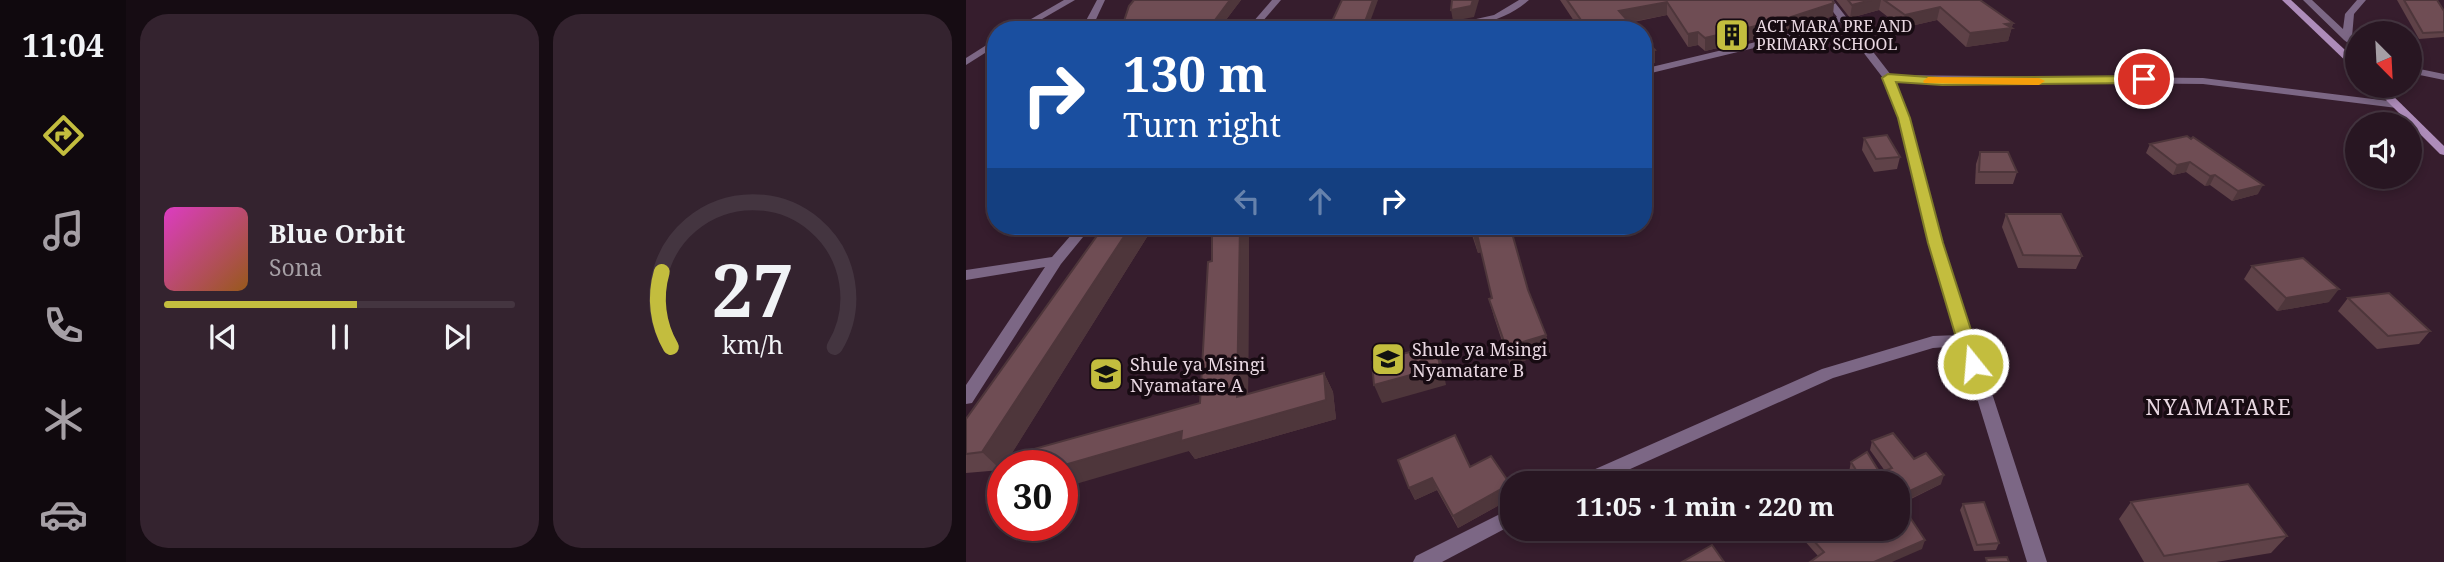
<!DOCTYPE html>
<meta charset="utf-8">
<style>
:root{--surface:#281622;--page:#34232f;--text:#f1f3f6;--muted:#a59fa5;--line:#443540;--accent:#c3bd3e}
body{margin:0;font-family:"Noto Serif",serif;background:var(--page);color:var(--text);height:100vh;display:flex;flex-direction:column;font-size:26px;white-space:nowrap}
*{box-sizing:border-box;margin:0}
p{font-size:23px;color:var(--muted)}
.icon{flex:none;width:38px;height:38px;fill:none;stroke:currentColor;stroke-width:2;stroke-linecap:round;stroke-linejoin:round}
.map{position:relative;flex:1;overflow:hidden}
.drawer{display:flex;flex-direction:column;gap:14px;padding:14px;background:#160c13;width:840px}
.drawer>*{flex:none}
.hud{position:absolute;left:21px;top:21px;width:665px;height:214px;border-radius:28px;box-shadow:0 4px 10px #0003,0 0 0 2px var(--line);background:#1a4fa0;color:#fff;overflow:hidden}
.needle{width:46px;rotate:156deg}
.controls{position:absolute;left:1379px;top:21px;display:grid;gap:14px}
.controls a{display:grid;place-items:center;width:77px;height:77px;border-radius:50%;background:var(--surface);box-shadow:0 4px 10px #0003,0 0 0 2px var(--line);font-size:35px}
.speed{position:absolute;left:21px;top:450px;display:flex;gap:14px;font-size:35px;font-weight:700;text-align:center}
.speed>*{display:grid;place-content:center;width:91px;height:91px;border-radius:50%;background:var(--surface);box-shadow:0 4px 10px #0003,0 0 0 2px var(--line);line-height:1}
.speed .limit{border:10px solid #d22;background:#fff;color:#111}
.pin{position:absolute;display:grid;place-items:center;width:60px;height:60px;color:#fff;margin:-30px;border:4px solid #fff;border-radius:50%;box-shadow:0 2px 7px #0007}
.me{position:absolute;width:77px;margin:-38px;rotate:343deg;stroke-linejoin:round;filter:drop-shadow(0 0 5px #0008)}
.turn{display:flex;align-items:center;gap:24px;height:147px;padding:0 21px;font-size:32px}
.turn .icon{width:91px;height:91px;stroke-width:2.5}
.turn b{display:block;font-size:49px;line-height:60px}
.lanes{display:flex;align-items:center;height:66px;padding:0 21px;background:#0003;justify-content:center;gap:35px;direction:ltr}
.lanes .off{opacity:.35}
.drawer .widget{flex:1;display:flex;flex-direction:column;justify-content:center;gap:10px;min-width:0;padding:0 24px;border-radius:28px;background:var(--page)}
.drawer .dial{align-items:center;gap:0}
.dial svg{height:182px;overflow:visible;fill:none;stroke:var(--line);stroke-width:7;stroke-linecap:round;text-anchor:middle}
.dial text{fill:var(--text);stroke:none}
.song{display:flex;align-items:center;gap:21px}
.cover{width:84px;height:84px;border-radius:10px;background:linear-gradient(135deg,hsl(310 70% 55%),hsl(30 70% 35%))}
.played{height:7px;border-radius:4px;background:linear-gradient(90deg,var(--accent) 55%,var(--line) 55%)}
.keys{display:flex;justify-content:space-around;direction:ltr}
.drawer .tiles{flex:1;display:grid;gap:14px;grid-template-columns:repeat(2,1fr)}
.trip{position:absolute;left:534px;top:471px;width:410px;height:70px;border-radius:28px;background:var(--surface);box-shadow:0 4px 10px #0003,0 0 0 2px var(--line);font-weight:700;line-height:70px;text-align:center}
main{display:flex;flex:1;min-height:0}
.tabs{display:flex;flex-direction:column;width:126px;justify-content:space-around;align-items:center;background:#10090e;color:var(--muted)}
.tabs .icon{width:49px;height:49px}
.tabs .active{color:var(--accent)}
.tabs b{font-size:32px;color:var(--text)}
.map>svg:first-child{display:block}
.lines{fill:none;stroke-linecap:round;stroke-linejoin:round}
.street{fill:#7c6785;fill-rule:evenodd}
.secondary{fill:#ae8cba;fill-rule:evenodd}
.wall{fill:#5f4248}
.shaded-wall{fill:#4e363b}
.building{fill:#6f4d54;stroke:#4e363b;stroke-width:2}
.route{fill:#c3bd3e;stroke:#7f7b28;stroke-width:2}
.slow{fill:#f59e0b}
.labels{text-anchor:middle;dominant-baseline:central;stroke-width:7;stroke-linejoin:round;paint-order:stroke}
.far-poi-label{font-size:16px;fill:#e9d8e2;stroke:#170b12;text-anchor:start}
.poi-label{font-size:18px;fill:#e9d8e2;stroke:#170b12;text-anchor:start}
.quarter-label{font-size:21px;letter-spacing:2px;fill:#e9d8e2;stroke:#170b12}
</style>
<main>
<nav class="tabs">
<b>11:04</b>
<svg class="icon active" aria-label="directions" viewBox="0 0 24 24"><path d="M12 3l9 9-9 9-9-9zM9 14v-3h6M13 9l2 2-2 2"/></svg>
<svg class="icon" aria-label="music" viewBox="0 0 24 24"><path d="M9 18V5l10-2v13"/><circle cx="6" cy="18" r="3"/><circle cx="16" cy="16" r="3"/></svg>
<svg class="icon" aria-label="phone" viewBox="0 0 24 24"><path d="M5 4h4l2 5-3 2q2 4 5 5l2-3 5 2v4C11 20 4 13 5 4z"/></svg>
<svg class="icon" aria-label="climate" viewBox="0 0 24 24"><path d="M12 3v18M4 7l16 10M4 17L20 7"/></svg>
<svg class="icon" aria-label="car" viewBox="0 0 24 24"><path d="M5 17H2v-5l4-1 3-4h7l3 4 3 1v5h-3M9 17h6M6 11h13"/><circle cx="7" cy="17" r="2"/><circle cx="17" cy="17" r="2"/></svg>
</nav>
<section class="drawer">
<div class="tiles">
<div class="widget">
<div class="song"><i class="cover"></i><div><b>Blue Orbit</b><p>Sona</p></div></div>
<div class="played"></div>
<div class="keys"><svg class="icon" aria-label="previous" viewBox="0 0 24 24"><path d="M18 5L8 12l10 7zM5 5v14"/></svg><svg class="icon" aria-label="pause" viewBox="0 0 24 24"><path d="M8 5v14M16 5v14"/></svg><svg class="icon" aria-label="next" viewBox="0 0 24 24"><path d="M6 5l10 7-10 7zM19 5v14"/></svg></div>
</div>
<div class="widget dial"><svg viewBox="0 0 100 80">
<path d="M14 69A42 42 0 1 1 86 69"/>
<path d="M14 69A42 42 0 0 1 10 36" stroke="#c3bd3e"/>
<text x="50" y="56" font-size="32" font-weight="700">27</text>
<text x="50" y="72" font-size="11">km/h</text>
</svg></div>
</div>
</section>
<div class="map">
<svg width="1478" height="562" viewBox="0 0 1478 562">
<rect width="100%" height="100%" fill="#361d2d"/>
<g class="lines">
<g class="street">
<polygon points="98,0 109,0 57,30 46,30"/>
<polygon points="131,0 139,0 125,30 115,30"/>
<polygon points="306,0 315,0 289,30 280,30"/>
<path d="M553,0H563C536,24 496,30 461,30L528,15Z"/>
<polygon points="858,0 867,0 925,75 1237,78 1431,102 1436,105 1431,108 1237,84 928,81 943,118 977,243 1081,562 1061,562 995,346 967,348 867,378 633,483 606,483 609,478 856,369 967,336 992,335 963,243 933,118 917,78 874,22 825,39 677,75 677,69 819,35 871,17"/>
<polygon points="1337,0 1346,0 1377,29 1379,14 1391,0 1400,0 1388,14 1386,37 1391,42 1391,50 1378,40"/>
<polygon points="30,39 30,46 0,65 0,58"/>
<polygon points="1444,67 1478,74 1478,80 1444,73"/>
<polygon points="113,226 126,226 95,264 6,403 0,404 0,385 79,267 0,280 0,270 86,257"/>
<polygon points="546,508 546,525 476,562 447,562 450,556"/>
</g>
<g class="secondary">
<polygon points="1316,0 1325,0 1391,61 1391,69 1387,68"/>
<polygon points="1406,86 1417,86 1478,146 1478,155 1474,154"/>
</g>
</g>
<g class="wall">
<polygon points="168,0 275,0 253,29 157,30 156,27"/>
<polygon points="594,0 866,0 867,16 818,32 739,51 732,45 722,47 701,15 663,23 670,30 614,30"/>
<polygon points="870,0 1014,0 1047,23 1042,41 1000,47 971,20 936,28 913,10 884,18"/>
<polygon points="1431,0 1471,0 1478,11 1478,37 1453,39"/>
<polygon points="898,138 934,157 931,169 908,172 896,150"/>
<polygon points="1184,144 1292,194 1266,201 1244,185 1239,186 1220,172 1207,175 1180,153"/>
<polygon points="1014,152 1051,172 1047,184 1009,184 1010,164"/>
<polygon points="1040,214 1116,256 1110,269 1052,268 1036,227"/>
<polygon points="138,226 196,226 195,228 186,229 44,456 234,403 246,261 246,226 279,226 283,235 282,394 358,373 367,392 370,419 229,459 223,451 37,466 35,470 0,473 0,419"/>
<polygon points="503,226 544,226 562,290 580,335 584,353 544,365 528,317 523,299 526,298 515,252 512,253"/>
<polygon points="1286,266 1363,302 1311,311 1278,279"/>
<polygon points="1382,298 1464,331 1453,344 1411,349 1372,311"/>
<polygon points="906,441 948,459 975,484 935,504 956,549 852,556 837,539 838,530 931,528 931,483 890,483 883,472 885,462 914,473 919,471 904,450"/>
<polygon points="504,467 546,491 546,498 492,528 471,490 449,500 443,488"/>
<polygon points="1165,502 1321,536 1305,553 1250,562 1178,562 1153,519"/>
<polygon points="997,504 1033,543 1030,550 1008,551 994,510"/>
</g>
<g class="shaded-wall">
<polygon points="264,0 275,0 253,29 249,20"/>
<polygon points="407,0 412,0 401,30 398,30 397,27"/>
<polygon points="507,0 513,0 508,17 487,21 485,10"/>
<polygon points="905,0 915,0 913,10 884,18 886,5"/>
<polygon points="701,2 701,15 654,24 653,11"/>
<polygon points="868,3 867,16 818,32 739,51 739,38"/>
<polygon points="974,7 971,20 936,28 939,15"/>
<polygon points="241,20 245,30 240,30 237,25"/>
<polygon points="1047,23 1042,41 1000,47 1004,33"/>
<polygon points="165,26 167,30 157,30 156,27"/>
<polygon points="732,32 732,45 722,47 722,34"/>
<polygon points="689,50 689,63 677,67 677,53"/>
<polygon points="1224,162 1220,172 1207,175 1211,165"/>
<polygon points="1249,175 1244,185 1239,186 1244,176"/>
<polygon points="1297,185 1292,194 1266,201 1272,191"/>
<polygon points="165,226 184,226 186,229 38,466 37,466 35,470 16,452"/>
<polygon points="274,226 279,226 283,235 282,415 271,397"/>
<polygon points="511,234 516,252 512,253 507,235"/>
<polygon points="1373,289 1363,302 1311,311 1320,298"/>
<polygon points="580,335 584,353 544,365 540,347"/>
<polygon points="470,345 476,363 480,385 416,403 408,385"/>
<polygon points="358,373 367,392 370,419 229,459 223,451 96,488 96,466 216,431"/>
<polygon points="978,475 975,484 931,505 931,497"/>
<polygon points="466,478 471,490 449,500 443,488"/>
<polygon points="544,484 546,491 546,498 492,528 487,516"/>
<polygon points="959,540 956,549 926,562 908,562"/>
</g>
<g class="building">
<polygon points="168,0 264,0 249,20 241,20 237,25 204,26 204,30 165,30 165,26 156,27 163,6"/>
<polygon points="376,0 407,0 397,27 392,26 388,30 362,30"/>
<polygon points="486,0 507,0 505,6 485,10"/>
<polygon points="601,0 866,0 868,3 819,19 739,38 732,32 722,34 701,2 653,11 670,30 622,30"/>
<polygon points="882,0 905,0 886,5"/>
<polygon points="918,0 1014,0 1047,23 1039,24 1046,28 1004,33 974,7 939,15"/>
<polygon points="1438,0 1471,0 1478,11 1478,32 1457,33"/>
<polygon points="677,38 689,50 677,53"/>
<polygon points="921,135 934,157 910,159 898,138"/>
<polygon points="1221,136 1225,139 1227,137 1297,185 1272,191 1249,175 1244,176 1224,162 1211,165 1184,144"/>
<polygon points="1014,152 1042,152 1051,172 1013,172"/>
<polygon points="1040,214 1095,214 1116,256 1057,255"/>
<polygon points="138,226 165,226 16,452 0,454 0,419"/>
<polygon points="246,226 274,226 271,397 358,373 360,400 215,441 216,431 95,466 37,466 39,457 234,403 242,262 246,261"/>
<polygon points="504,226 544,226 562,290 580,335 540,347 523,299 526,298 511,234 507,235"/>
<polygon points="1337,258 1373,289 1320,298 1286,266"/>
<polygon points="1423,293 1464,331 1422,336 1382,298"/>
<polygon points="470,345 474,367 408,385 406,362"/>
<polygon points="927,433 948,459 960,453 978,475 931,497 931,483 898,483 885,462 901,452 914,473 926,468 906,441"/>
<polygon points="489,435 504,467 525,456 544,484 487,516 466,478 443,488 432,460"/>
<polygon points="37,468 37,482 33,483"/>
<polygon points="1282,484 1321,536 1198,556 1165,502"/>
<polygon points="931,498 959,540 908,562 844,562 858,552 838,530 840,528 931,528"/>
<polygon points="1018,502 1033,543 1011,545 997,504"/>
<polygon points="746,545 758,562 716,562"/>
<polygon points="1041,557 1043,562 1021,562 1020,558"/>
</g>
<polygon class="route" points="922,74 976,78 1178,76 1184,79 1178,83 976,85 930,82 944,118 977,243 1016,364 1014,369 1001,369 998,364 962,243 932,118 916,78"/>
<polygon class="slow" points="962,77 1073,78 1079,81 1073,85 958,83 957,81"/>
<defs>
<g id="building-square" transform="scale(1.75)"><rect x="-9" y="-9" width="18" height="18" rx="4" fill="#c3bd3e" stroke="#170b12"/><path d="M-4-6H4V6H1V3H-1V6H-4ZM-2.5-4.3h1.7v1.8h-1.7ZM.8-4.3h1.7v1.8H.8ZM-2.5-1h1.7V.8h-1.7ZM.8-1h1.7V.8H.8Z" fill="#111"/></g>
<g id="school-square" transform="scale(1.75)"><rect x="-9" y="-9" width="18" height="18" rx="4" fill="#c3bd3e" stroke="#170b12"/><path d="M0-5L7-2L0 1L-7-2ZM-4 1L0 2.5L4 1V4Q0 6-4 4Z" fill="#111"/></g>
</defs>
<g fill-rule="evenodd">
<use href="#building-square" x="766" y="35"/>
<use href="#school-square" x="422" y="359"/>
<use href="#school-square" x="140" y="374"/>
</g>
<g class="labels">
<g class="far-poi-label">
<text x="790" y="26">ACT MARA PRE AND<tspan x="790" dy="18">PRIMARY SCHOOL</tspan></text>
</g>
<g class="poi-label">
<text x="446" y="349">Shule ya Msingi<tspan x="446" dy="21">Nyamatare B</tspan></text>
<text x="164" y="364">Shule ya Msingi<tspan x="164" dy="21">Nyamatare A</tspan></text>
</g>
<g class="quarter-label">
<text x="1253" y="407">NYAMATARE</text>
</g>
</g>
</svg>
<div class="controls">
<a><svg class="needle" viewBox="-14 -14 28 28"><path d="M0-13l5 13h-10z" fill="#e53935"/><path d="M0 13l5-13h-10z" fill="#a59fa5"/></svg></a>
<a><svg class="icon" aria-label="sound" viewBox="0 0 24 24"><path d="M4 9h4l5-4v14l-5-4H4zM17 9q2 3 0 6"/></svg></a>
</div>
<div class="speed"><div class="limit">30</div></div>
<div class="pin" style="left:1178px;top:79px;background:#d93025"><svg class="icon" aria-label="arrive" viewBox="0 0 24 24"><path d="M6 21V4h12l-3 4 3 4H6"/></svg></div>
<svg class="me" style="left:1007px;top:364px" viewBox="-20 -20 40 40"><circle r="17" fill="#c3bd3e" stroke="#fff" stroke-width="3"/><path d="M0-11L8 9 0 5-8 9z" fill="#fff"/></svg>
<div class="trip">11:05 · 1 min · 220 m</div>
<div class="hud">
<div class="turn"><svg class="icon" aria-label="right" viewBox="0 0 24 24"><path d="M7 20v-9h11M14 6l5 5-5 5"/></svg><div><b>130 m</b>Turn right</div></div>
<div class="lanes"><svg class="icon off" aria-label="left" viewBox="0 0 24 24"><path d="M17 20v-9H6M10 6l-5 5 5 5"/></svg><svg class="icon off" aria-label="ahead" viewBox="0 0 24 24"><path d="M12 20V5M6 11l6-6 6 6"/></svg><svg class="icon" aria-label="right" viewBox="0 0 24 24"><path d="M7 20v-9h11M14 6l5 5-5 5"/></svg></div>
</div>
</div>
</main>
